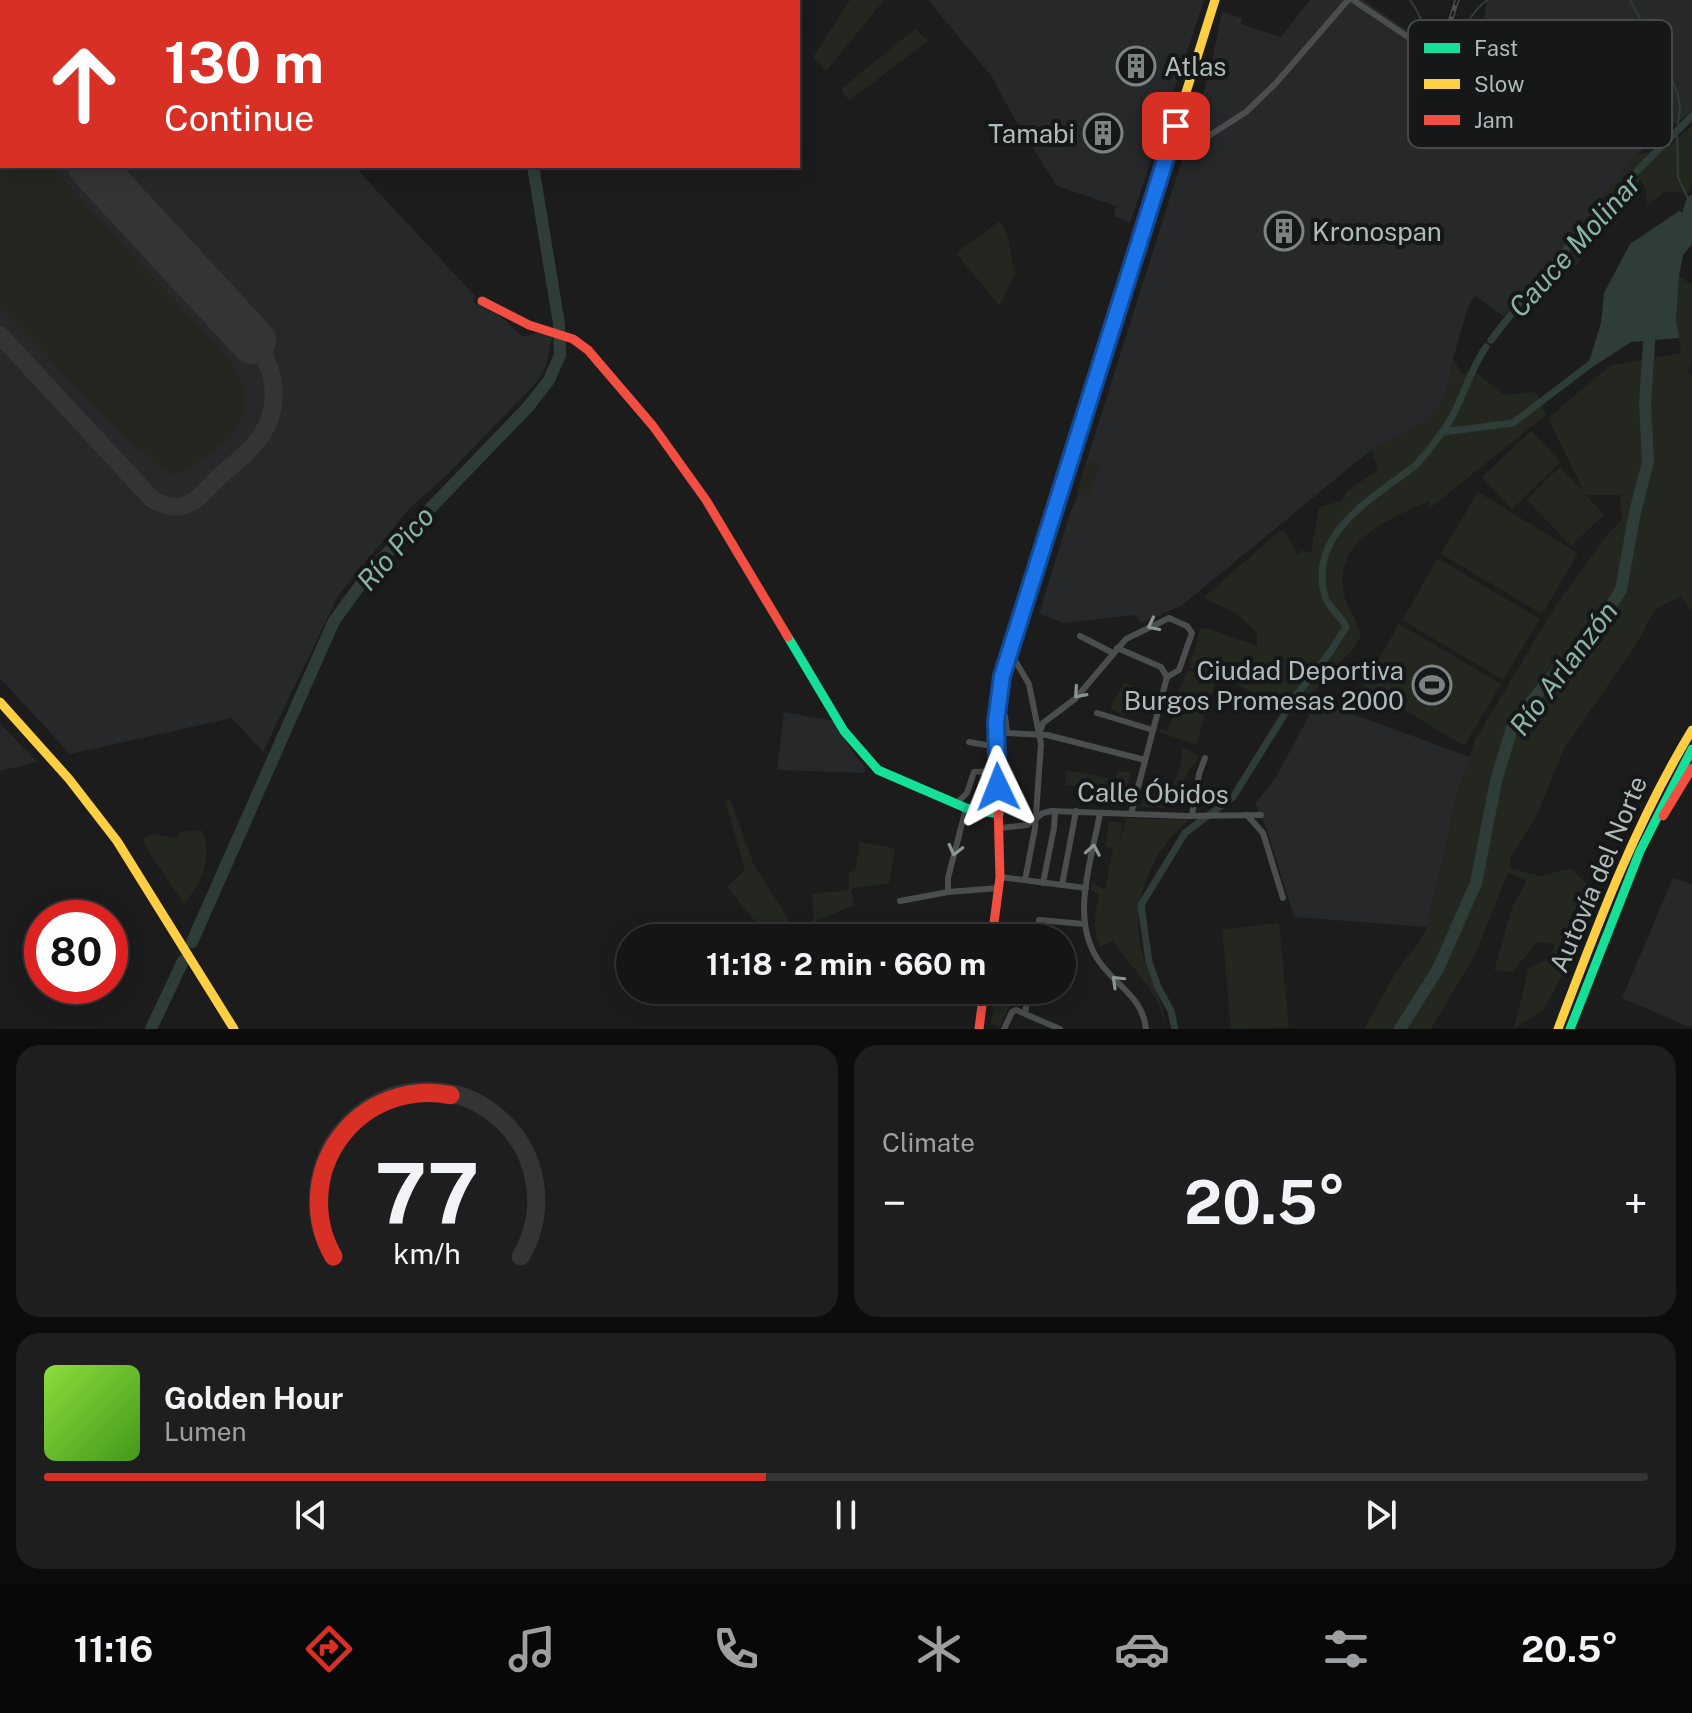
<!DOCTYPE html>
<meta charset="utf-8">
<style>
:root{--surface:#151515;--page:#1e1e1e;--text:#f1f3f6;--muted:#9d9fa0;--line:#343434;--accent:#d93025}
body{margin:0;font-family:"Public Sans",sans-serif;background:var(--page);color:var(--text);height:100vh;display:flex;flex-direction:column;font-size:30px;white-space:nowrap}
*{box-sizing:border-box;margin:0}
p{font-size:26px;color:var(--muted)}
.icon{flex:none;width:44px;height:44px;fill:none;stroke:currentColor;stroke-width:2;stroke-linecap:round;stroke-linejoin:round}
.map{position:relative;height:1029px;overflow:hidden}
.panel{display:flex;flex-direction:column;gap:16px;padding:16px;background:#0c0c0c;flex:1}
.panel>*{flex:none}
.hud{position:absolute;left:0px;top:0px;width:800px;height:168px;box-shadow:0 4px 20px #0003,0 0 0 2px var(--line);background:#d93025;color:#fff;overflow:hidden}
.speed{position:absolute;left:24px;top:900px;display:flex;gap:16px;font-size:40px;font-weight:700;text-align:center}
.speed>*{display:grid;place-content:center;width:104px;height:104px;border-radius:50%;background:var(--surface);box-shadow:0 4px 20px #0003,0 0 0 2px var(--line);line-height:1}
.speed .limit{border:12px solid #d22;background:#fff;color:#111}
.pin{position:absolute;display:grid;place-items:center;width:68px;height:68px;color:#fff;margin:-34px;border-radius:16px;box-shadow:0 4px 12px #0006}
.me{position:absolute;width:88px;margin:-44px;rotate:358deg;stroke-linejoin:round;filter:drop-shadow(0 0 6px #0008)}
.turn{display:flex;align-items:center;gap:28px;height:168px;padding:0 32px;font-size:36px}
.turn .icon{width:104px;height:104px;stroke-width:2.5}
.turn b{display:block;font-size:56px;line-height:68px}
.big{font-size:60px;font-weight:700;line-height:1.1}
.panel .widget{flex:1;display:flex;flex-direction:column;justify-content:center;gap:12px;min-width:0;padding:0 28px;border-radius:24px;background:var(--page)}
.panel .dial{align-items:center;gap:0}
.dial svg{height:208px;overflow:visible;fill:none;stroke:var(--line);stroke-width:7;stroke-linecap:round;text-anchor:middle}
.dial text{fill:var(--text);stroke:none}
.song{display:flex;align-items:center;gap:24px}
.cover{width:96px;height:96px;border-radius:12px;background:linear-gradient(135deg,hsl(90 70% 55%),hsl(100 70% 35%))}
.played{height:8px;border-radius:4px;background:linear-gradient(90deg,var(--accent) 45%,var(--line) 45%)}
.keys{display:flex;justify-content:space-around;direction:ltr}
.heat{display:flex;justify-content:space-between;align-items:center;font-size:44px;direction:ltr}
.panel .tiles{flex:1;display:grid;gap:16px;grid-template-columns:1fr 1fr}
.widget:last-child{grid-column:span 2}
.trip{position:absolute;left:616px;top:924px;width:460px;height:80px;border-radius:40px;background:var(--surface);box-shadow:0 4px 20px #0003,0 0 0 2px var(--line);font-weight:700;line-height:80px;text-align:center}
.tab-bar{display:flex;height:128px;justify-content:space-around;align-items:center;background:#080808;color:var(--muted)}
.tab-bar .icon{width:56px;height:56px}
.tab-bar .on{color:var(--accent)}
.tab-bar b{font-size:36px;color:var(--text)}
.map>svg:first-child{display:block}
.built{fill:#262829}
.green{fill:#242620}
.water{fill:#2f3d38}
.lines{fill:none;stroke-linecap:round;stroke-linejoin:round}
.stream{stroke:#2f3d38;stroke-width:2}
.canal{stroke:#2f3d38;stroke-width:7}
.river{stroke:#2f3d38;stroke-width:12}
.taxiway{stroke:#343434;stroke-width:18}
.runway{stroke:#343434;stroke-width:46}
.street{stroke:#4b4e4e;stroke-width:6}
.fast{stroke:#16e098;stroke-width:9}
.slow{stroke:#ffcf43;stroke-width:9}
.jam{stroke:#f24e42;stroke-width:9}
.rail-casing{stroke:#4b4d4d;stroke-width:5}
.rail{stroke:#161718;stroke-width:2;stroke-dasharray:6;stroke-linecap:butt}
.oneway{stroke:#8b9594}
.route-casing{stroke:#114b97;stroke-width:20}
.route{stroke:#1a73e8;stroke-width:14}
.labels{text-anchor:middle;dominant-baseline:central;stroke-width:8;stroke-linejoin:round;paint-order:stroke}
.poi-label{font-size:26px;fill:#aebbba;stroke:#161718;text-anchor:start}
.street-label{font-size:26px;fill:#aebbba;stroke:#161718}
.water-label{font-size:28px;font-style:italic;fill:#89b3a5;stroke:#161718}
.key{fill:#161718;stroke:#444849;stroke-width:2}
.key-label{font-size:22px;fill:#aebbba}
</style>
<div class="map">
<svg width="1692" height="1029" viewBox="0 0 1692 1029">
<rect width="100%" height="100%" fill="#1c1c1c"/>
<g class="built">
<polygon points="0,0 202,2 2,2 2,166 354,166 475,296 473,302 500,316 523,337 540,332 552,337 546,366 536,383 447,475 408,510 338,596 263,752 232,718 70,754 0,678"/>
<polygon points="928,0 1204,0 1130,223 1114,216 1116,206 1057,186 1014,118 992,77"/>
<polygon points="1310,0 1364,0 1445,57 1454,57 1470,47 1482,29 1487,0 1692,0 1692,111 1636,155 1564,249 1504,316 1475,296 1468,307 1453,359 1448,388 1441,406 1422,424 1371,450 1181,606 1141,623 1135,615 1064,623 1039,614 1071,510 1077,499 1079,485 1210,71 1222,12 1242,18 1241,24 1281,37"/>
<polygon points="1317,701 1470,757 1458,793 1427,927 1294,917 1266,827 1255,804 1276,777"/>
<polygon points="784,712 834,721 853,753 865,767 865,773 777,770"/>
<polygon points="0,723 37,762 0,771"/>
<polygon points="1673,878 1692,884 1692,1026 1689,1027 1622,998"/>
</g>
<g class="green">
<polygon points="850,0 884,0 826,71 813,57"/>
<polygon points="915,29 928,41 849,101 841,89"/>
<polygon points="1692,126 1692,183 1688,193 1664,192 1647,206 1646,189 1640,179 1607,229 1573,269 1564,249 1636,155 1666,148"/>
<path d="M0,151L2,166H50L234,365C265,425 220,448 174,476C107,429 57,364 0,306Z"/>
<polygon points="1000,221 1007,234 1015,273 1000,306 956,253"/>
<polygon points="1679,276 1692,285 1692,360 1688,372 1692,375 1692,611 1680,597 1655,609 1637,643 1564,749 1537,815 1511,857 1509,868 1542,876 1571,868 1591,889 1594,916 1544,1009 1514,1029 1528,969 1549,958 1555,944 1538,942 1512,972 1494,970 1513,905 1527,880 1508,873 1475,955 1431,1029 1364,1029 1395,974 1420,940 1427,927 1458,793 1475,740 1556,605 1606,536 1622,520 1620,495 1586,495 1604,515 1571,546 1526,499 1560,467 1584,492 1548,418 1611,365 1681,353 1676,320"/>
<path d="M1453,359L1462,374L1473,370L1504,395L1536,392L1546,415L1429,509V501C1392,518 1336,539 1343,589C1345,607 1357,618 1361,636L1353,649L1327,675L1300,712L1279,708L1238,685L1189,668L1200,629L1207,628L1257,646V633L1236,613L1203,598L1280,531L1284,530L1298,555L1302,550L1311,553L1319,507L1341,501L1347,491L1378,470L1371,450C1423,421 1443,425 1453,359Z"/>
<polygon points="1531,431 1561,462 1512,509 1482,477"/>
<polygon points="1086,461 1100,464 1088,498 1079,493 1078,489"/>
<polygon points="1478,492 1578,553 1542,614 1441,554"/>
<polygon points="1438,558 1540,619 1503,680 1402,620"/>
<polygon points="1399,624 1501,684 1464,746 1363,685"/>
<polygon points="1188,670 1199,674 1197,683 1200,684 1202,679 1215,683 1196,745 1159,732 1161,728 1167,731 1173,718 1167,715"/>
<polygon points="1124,683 1132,686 1124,716 1110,708"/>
<path d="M1181,746L1199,756L1165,808L1141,807L1144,795C1150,795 1157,796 1163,793C1177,786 1184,760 1181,746Z"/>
<polygon points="1005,769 1015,770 1010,798 1005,798"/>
<polygon points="1067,770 1113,779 1109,791 1065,785"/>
<polygon points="1118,770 1131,773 1125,797 1112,793"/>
<polygon points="730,798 754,865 796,931 786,938 769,938 727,887 745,870 725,801"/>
<path d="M1126,818L1189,820C1146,854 1127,914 1146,966C1153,986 1165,1004 1165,1025C1159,990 1132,970 1113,941L1100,947C1092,929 1095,913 1099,894L1091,890L1092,883L1105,890L1113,849L1105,846L1109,821L1123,823L1119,849Z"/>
<path d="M202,830C213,857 202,882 184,904L145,846L143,838L153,834L178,839L180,832Z"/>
<polygon points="860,842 895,848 889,883 854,888 851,890 854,905 797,930 814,919 812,894 849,890 849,872 855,871"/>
<polygon points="1279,923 1289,1028 1231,1029 1222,930"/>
<polygon points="996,990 1013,998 1000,1027 991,1023"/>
</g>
<polygon class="water" points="1679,211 1692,217 1692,244 1683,255 1679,276 1676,320 1679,338 1631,342 1591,368 1589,362 1601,323 1604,293 1630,244"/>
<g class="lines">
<g class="stream">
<path d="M1410,0C1423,17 1423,37 1447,40C1466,34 1470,10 1488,0"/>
<polyline points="1630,0 1669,72 1678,95 1680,108 1677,133 1678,177 1691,205"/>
</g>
<g class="canal">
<polyline points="1491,340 1534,285 1638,170 1692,116"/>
<polyline points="1443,432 1513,423 1597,359"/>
<path d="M1175,1029L1171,1011L1158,987L1149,962L1141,905L1185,833L1233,797L1296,696L1331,651L1346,627C1341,616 1328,607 1325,597C1307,535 1371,499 1412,468C1423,459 1432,446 1440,435C1461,409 1467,374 1486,347"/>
</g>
<g class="river">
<polyline points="381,0 386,2"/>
<polyline points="1684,228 1692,201"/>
<polyline points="192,942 334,621 371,570 528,407 549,380 560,355 559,324 533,166"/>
<polyline points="151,1029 183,961"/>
<polyline points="1400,1029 1438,969 1476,883 1496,781 1513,725 1547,682 1591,637 1621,590 1635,512 1648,462 1645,404 1650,327"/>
</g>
<g class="taxiway">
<polyline points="0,121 2,121"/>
<path d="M0,335L152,499C161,504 172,509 182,506C197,503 209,486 220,476C233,464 250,452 260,437C281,408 277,367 253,341"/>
</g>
<g class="runway">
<polyline points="0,67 2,70"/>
<polyline points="91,166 253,341"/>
</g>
<g class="street">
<polyline points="1353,0 1414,41"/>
<polyline points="1167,155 1182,153 1246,112 1276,83 1348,0"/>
<polyline points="1080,636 1113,653"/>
<polyline points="1117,648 1161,667 1167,677"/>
<polyline points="1010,652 1029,684 1041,744 1035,828 1025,880"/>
<polyline points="1097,713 1153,730"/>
<polyline points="1005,716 1007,733 1047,735 1145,760"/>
<polyline points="1039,734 1043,723 1075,699 1126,639 1169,618 1187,626 1192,633 1179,670 1167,677"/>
<polyline points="969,742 997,747"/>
<polyline points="957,803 967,793 974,772 997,771"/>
<path d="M1100,813C1092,860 1068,921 1101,964C1118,987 1143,998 1146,1029"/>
<polyline points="1131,814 1167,677"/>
<polyline points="1192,815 1199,774 1205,758"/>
<polyline points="1247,815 1263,833 1283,898"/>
<polyline points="1000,828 1027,825 1043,813 1052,811 1186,816 1261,815"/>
<polyline points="1000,877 1086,888"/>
<polyline points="1043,883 1054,828 1055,811"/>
<polyline points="1062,885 1076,811"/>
<polyline points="948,892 948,878 966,808"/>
<polyline points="900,901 948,892 999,888"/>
<polyline points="1037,938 1039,920 1084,924"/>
<polyline points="1025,1013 1029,990"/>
<polyline points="1004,1029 1012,1012 1016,1010 1060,1029"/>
</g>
<g class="fast">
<polyline points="788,637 844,731 878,770 966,808 999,814"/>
<polyline points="1000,695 1002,676 1120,303"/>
<polyline points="1570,1029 1640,851 1692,749"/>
</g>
<g class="slow">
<polyline points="1120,303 1215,0"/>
<polyline points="0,702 69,779 117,841 234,1029"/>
<path d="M1558,1029C1597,926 1635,824 1692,730"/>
</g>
<g class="jam">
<polyline points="482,301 529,325 573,339 588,350 653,426 706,500 788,637"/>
<polyline points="1663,816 1692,768"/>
<polyline points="992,938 1000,877 996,733 1000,695"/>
<polyline points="979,1029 984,990"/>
</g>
<g class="rail-casing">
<polyline id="rail" points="1448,28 1457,0"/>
</g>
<use href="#rail" class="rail"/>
</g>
<defs><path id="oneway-chevron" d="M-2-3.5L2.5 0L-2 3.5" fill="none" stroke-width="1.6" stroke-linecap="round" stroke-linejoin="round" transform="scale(2)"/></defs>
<g class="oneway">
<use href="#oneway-chevron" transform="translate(1153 625) rotate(154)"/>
<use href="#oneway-chevron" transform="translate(1079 693) rotate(131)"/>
<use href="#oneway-chevron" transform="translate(955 850) rotate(104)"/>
<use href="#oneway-chevron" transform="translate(1093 850) rotate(-80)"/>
<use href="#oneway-chevron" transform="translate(1117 981) rotate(-136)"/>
</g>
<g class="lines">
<g class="route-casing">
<polyline id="route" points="998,787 996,722 1002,676 1176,126"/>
</g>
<use href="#route" class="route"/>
</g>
<defs>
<g id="building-ring" transform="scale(2)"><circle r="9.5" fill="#161718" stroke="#7b8383" stroke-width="1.5"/><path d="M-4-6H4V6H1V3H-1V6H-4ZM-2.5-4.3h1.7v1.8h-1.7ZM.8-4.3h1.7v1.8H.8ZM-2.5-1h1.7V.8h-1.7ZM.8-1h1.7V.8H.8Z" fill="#7b8383"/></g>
<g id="stadium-ring" transform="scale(2)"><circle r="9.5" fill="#161718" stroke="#7b8383" stroke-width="1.5"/><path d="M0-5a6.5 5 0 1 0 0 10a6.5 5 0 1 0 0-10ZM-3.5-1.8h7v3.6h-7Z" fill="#7b8383"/></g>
</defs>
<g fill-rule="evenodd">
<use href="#building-ring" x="1136" y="66"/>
<use href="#building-ring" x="1103" y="133"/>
<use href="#building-ring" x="1284" y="231"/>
<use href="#stadium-ring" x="1432" y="685"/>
</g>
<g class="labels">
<g class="poi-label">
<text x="1164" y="66">Atlas</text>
<text x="1075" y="133" text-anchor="end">Tamabi</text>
<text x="1312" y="231">Kronospan</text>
<text x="1404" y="670" text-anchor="end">Ciudad Deportiva<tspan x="1404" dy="30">Burgos Promesas 2000</tspan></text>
</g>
<g class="street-label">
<text transform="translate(1153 793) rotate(1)">Calle Óbidos</text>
<text transform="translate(1598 874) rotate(-67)">Autovía del Norte</text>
</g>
<g class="water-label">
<text transform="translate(1574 245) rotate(-48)">Cauce Molinar</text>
<text transform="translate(395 548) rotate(-49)">Río Pico</text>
<text transform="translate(1563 668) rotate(-53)">Río Arlanzón</text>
</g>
</g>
<rect x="1408" y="20" width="264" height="128" rx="12" class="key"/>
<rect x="1424" y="43" width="36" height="10" fill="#16e098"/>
<rect x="1424" y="79" width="36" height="10" fill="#ffcf43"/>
<rect x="1424" y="115" width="36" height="10" fill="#f24e42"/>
<g class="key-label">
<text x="1474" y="56">Fast</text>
<text x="1474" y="92">Slow</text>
<text x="1474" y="128">Jam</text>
</g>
</svg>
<div class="speed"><div class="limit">80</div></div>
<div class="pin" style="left:1176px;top:126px;background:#d93025"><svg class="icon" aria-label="arrive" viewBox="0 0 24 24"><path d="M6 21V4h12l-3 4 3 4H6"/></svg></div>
<svg class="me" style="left:998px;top:787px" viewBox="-20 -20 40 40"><path d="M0-17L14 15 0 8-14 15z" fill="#1a73e8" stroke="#fff" stroke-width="4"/></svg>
<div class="trip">11:18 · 2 min · 660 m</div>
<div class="hud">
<div class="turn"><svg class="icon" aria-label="ahead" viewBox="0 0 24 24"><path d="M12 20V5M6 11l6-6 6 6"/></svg><div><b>130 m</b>Continue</div></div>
</div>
</div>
<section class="panel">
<div class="tiles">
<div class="widget dial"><svg viewBox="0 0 100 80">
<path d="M14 69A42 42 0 1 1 86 69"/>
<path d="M14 69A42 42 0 0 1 59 7" stroke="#d93025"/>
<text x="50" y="56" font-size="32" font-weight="700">77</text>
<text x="50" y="72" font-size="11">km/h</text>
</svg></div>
<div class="widget"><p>Climate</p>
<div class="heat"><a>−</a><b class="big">20.5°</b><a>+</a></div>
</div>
<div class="widget">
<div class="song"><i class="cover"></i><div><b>Golden Hour</b><p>Lumen</p></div></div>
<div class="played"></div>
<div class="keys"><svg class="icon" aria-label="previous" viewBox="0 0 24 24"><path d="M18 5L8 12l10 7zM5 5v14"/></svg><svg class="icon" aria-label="pause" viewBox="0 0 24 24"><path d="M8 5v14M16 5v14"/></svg><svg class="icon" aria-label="next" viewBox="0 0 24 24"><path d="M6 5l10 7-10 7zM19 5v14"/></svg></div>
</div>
</div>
</section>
<nav class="tab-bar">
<b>11:16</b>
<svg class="icon on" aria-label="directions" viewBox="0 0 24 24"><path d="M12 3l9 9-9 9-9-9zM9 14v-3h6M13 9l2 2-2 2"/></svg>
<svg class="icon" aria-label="music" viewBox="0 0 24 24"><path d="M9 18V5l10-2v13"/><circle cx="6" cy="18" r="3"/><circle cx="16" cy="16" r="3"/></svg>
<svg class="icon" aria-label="phone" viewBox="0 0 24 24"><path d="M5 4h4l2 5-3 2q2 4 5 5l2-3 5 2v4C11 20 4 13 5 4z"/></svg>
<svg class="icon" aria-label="climate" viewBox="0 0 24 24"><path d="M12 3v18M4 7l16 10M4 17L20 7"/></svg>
<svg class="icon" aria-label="car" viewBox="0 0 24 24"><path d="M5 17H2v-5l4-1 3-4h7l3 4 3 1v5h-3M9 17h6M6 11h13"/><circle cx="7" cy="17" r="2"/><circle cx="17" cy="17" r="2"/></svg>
<svg class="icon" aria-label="filters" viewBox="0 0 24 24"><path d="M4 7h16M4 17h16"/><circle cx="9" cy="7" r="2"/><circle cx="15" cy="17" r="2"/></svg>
<b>20.5°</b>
</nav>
